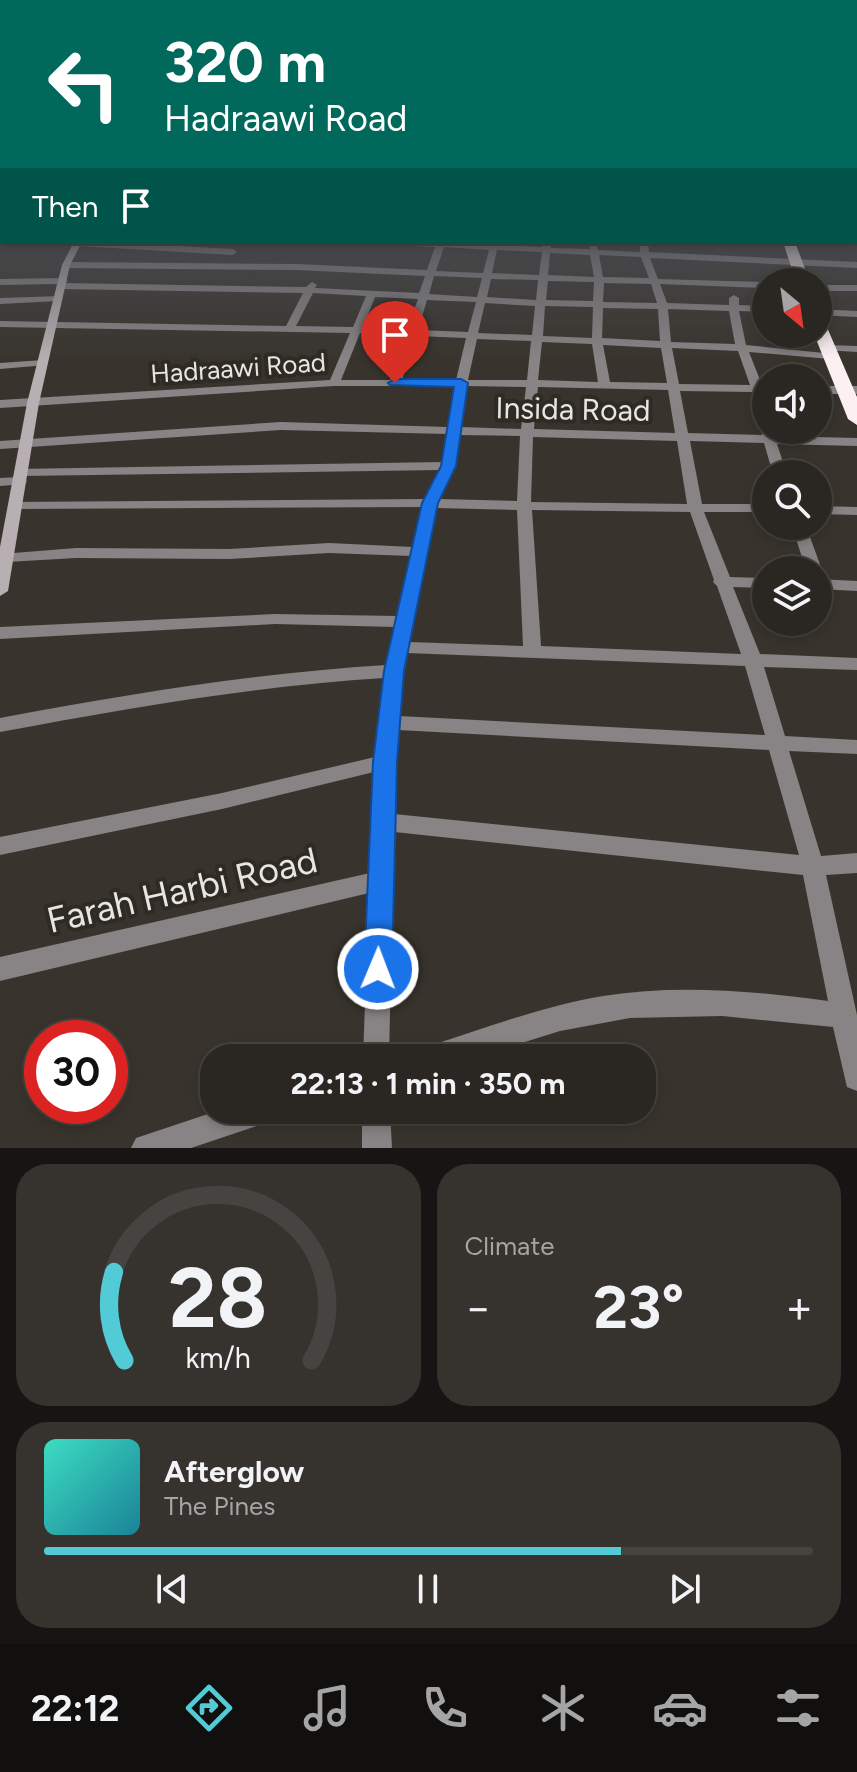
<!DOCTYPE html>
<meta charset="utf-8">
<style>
:root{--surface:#2a2722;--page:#36332f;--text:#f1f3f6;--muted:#a5a5a5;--line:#464440;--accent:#52cbd7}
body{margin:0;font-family:Figtree,sans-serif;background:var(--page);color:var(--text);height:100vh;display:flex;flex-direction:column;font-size:30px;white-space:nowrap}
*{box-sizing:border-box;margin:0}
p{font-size:26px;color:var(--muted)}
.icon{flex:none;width:44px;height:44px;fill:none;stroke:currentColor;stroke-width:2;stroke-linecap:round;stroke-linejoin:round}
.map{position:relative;height:1148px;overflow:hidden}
.side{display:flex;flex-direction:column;gap:16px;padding:16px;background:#171513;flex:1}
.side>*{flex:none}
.guide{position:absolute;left:0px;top:0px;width:858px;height:244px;box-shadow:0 4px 12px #0003,0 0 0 2px var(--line);background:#00695c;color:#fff;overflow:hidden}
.needle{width:52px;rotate:151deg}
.fabs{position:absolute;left:752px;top:268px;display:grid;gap:16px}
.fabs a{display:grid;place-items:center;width:80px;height:80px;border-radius:50%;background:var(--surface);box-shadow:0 4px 12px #0003,0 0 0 2px var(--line);font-size:40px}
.speed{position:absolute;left:24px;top:1020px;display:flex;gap:16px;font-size:40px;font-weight:700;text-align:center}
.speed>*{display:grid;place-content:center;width:104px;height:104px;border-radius:50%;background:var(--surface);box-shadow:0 4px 12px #0003,0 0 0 2px var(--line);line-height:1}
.speed .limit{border:12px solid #d22;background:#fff;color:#111}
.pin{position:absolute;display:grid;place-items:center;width:68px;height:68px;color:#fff;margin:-82px -34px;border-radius:50% 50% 50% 0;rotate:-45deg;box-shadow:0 0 8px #0007}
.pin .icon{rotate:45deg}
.me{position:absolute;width:88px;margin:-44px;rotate:1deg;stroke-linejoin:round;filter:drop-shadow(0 0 6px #0008)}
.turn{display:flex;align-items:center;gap:28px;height:168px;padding:0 32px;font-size:36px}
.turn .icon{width:104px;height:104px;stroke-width:2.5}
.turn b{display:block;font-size:56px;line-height:68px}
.then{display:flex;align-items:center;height:76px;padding:0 32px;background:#0003;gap:16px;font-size:30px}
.big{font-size:60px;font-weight:700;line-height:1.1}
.side .card{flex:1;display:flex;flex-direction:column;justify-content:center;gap:12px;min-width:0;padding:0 28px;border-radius:32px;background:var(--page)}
.side .dial{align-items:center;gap:0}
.dial svg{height:208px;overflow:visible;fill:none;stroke:var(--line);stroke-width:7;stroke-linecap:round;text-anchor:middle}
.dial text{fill:var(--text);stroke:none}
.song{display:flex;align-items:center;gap:24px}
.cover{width:96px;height:96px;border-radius:12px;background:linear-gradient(135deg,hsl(170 70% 55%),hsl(190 70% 35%))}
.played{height:8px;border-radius:4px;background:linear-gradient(90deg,var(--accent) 75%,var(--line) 75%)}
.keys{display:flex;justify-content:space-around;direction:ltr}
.heat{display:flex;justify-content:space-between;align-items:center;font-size:44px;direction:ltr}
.side .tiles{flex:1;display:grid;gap:16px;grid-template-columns:1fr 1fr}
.card:last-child{grid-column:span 2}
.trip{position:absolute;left:200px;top:1044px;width:456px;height:80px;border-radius:32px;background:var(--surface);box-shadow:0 4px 12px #0003,0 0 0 2px var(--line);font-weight:700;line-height:80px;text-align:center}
.tab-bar{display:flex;height:128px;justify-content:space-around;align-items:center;background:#11100e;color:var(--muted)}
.tab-bar .icon{width:56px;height:56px}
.tab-bar .current{color:var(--accent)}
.tab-bar b{font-size:36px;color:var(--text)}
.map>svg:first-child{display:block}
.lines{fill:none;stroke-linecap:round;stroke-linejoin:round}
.street{fill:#888384;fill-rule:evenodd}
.secondary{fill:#b7afb1;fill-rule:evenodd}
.highway{fill:#fcf0f2;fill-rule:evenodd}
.route{fill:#1a73e8;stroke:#114b97;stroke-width:2}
.labels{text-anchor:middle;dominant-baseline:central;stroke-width:8;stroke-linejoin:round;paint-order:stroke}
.far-street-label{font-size:26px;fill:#e9e6e2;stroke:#2e2a24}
.street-label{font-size:30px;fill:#e9e6e2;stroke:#2e2a24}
.near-street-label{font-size:36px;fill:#e9e6e2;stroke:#2e2a24}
</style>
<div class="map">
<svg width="857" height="1148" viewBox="0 0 857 1148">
<rect width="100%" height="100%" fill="#38342d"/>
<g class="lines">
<g class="street">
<rect x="0" y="200" width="2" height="4"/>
<rect x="0" y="214" width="2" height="4"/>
<rect x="856" y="223" width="1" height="6"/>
<rect x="0" y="231" width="2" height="4"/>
<polygon points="104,242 233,249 237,252 233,255 77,246 73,243"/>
<path d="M379,242L490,245L491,242H499V245L542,247L543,242H551V248L590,249V242H595L598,250L640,252V242H648L649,252L857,262V268L650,258L658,279L766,282V288L660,284L667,303L729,305V298L734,295L739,298V305L766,306V312L739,311L746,345L834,354V358L830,359L749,352L762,385H766V393L764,392L766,430H774L775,436L857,438V446L777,444L787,474H773L764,443L690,441L702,504H766V512H704L730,577L766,578V588L733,587L760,654L857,658V670L764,667L785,736L857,740V754L789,751L821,856L857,853V873L826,875L857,1015V1091L847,1087L833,1027L722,1016L630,1018L560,1031L474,1058H419L422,1048L432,1045C488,1027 544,1006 603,996C677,984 754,991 828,1001L803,875L394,832L389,1058H363L369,893L0,981V957L370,873L374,772L222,809L0,855V837L222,793L375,757L384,678C255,686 127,708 0,732V718C128,694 256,673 386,665L395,627L275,624L0,639V627L275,614L397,616L411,556L329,553L229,559L76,558L7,562L0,558L1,554L76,548L229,549L329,543L413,547L422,507L16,509L11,508L9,505L11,502L425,499L440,470L21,476L14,472L16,469L443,462L447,434L281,430L0,449V441L281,422L448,427L455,386H334L0,408V400L330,380L350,333L0,327V321L286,326L303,293L61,289L56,286L58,284L0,285V279L63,278L68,281L65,283L306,287L312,282L317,285L315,288L419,293L425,276L297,270L66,268L62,265L66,262L297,264L427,270L435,247L383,245ZM444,247L489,250L483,273L436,271ZM497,250L542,252L539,275L492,273ZM550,253L590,255L594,277L548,275ZM599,255L641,257L649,278L603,277ZM434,276L482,278L477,297L429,294ZM491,279L538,280L536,300L487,297ZM548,281L594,282L593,301L546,300ZM604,283L651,284L657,303L603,302ZM313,293L366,296L353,327L296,326ZM375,297L418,299L407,329L363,327ZM427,300L476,302L468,332L418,330ZM485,303L535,306L532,335L478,333ZM545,306L593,307L592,338L543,336ZM603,308L658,309L660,341L602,338ZM668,309L729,311L735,344L671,342ZM360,333L405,335L390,380H341ZM416,336L466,338L456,380H402ZM477,339L531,341L527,380H468ZM542,342L592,344L598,382L538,380ZM603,345L661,348L667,383L610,382ZM672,348L738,351L750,385L679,384ZM466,386L526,387L521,429L461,427ZM538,387L668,390L675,433L534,429ZM680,391L752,392L762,435L688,433ZM460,435L520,436L517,501L439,499L456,466ZM533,437L677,441L687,504L531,502ZM436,508L517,510L523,646L409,642ZM532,510L690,512L714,580L713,582L717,586L741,654L541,646ZM407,653L745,666L765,735L399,716ZM398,730L769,750L799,855L394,814Z"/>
<rect x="818" y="285" width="39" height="6"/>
<polygon points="61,296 63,298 58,301 0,304 0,298"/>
<polygon points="818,309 857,311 857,317 818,315"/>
<polygon points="828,345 857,346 857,352 824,350 824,346"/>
<polygon points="43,360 47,361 47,365 0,369 0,363"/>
<rect x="818" y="386" width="39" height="8"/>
<polygon points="20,477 27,481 25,484 0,486 0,478"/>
<polygon points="818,506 857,507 857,515 818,514"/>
<polygon points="792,526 806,526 822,570 820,573 818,570 806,570"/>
<polygon points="818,579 857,581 857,591 818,589"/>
<polygon points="220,1110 279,1110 275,1120 191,1148 131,1148 136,1138"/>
<polygon points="362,1110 390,1110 392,1148 362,1148"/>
</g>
<polygon class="secondary" points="74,242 82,242 70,265 39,403 8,591 0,596 0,547 27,403 62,265"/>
<g class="highway">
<polygon points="783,242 795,242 810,282 796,282"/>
<polygon points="818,320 826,325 857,397 857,425 848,419 814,334 818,334"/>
</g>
</g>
<linearGradient id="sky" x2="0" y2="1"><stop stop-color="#1f1d19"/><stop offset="0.56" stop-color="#4d5057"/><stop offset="1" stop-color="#4d5057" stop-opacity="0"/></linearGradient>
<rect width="857" height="360" fill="url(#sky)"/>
<polygon class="route" points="395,379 461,379 468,383 456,466 438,503 404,671 397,762 392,969 388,979 378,983 368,979 364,969 373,762 384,671 422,503 441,466 454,387 390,385 388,383"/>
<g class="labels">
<g class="far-street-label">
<text transform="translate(238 368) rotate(-4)">Hadraawi Road</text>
</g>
<g class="street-label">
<text transform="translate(573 409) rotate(1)">Insida Road</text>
</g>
<g class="near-street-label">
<text transform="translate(182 890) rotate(-13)">Farah Harbi Road</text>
</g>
</g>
</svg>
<div class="fabs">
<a><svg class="needle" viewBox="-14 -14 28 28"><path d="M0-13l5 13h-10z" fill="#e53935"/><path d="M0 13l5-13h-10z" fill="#a5a5a5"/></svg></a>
<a><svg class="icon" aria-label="sound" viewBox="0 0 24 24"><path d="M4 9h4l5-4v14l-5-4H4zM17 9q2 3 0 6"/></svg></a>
<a><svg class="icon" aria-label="search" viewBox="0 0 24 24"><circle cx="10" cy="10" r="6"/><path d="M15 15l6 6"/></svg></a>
<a><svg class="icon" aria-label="layers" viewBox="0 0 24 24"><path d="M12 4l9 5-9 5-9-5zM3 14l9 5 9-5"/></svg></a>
</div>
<div class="speed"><div class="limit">30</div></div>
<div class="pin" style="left:395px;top:383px;background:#d93025"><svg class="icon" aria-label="arrive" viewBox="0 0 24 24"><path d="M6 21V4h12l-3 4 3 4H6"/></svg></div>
<svg class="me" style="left:378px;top:969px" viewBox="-20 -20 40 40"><circle r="17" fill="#1a73e8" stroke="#fff" stroke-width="3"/><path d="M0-11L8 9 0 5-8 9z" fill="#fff"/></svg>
<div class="trip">22:13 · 1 min · 350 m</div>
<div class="guide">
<div class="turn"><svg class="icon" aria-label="left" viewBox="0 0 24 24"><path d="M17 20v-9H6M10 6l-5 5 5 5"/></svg><div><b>320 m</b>Hadraawi Road</div></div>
<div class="then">Then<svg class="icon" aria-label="arrive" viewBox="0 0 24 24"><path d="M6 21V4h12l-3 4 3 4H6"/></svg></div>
</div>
</div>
<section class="side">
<div class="tiles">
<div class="card dial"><svg viewBox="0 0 100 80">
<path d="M14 69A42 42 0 1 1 86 69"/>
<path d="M14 69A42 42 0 0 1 10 35" stroke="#52cbd7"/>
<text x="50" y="56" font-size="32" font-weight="700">28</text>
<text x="50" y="72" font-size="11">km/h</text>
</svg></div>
<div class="card"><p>Climate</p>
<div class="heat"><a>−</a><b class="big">23°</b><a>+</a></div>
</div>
<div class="card">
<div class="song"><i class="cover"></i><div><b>Afterglow</b><p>The Pines</p></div></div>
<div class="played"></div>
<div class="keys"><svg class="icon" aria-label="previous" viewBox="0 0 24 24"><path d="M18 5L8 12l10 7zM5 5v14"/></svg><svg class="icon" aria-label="pause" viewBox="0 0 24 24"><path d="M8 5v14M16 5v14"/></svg><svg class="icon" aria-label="next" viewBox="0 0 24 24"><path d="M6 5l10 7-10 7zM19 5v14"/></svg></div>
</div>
</div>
</section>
<nav class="tab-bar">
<b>22:12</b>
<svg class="icon current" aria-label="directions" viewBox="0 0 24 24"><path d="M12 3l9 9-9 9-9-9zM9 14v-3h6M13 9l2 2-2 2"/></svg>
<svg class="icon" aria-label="music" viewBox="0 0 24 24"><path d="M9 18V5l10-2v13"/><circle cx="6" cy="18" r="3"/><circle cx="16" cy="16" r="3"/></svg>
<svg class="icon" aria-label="phone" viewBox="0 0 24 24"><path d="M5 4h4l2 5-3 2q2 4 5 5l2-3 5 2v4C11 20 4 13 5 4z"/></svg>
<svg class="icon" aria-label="climate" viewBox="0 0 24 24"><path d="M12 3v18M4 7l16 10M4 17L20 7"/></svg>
<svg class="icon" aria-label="car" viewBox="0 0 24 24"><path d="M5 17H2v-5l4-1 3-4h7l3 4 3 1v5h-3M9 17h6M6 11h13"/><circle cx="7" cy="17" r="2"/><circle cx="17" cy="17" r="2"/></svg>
<svg class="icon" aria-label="filters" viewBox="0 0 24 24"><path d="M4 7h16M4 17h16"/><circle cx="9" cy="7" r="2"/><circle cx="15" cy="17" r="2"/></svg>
</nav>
